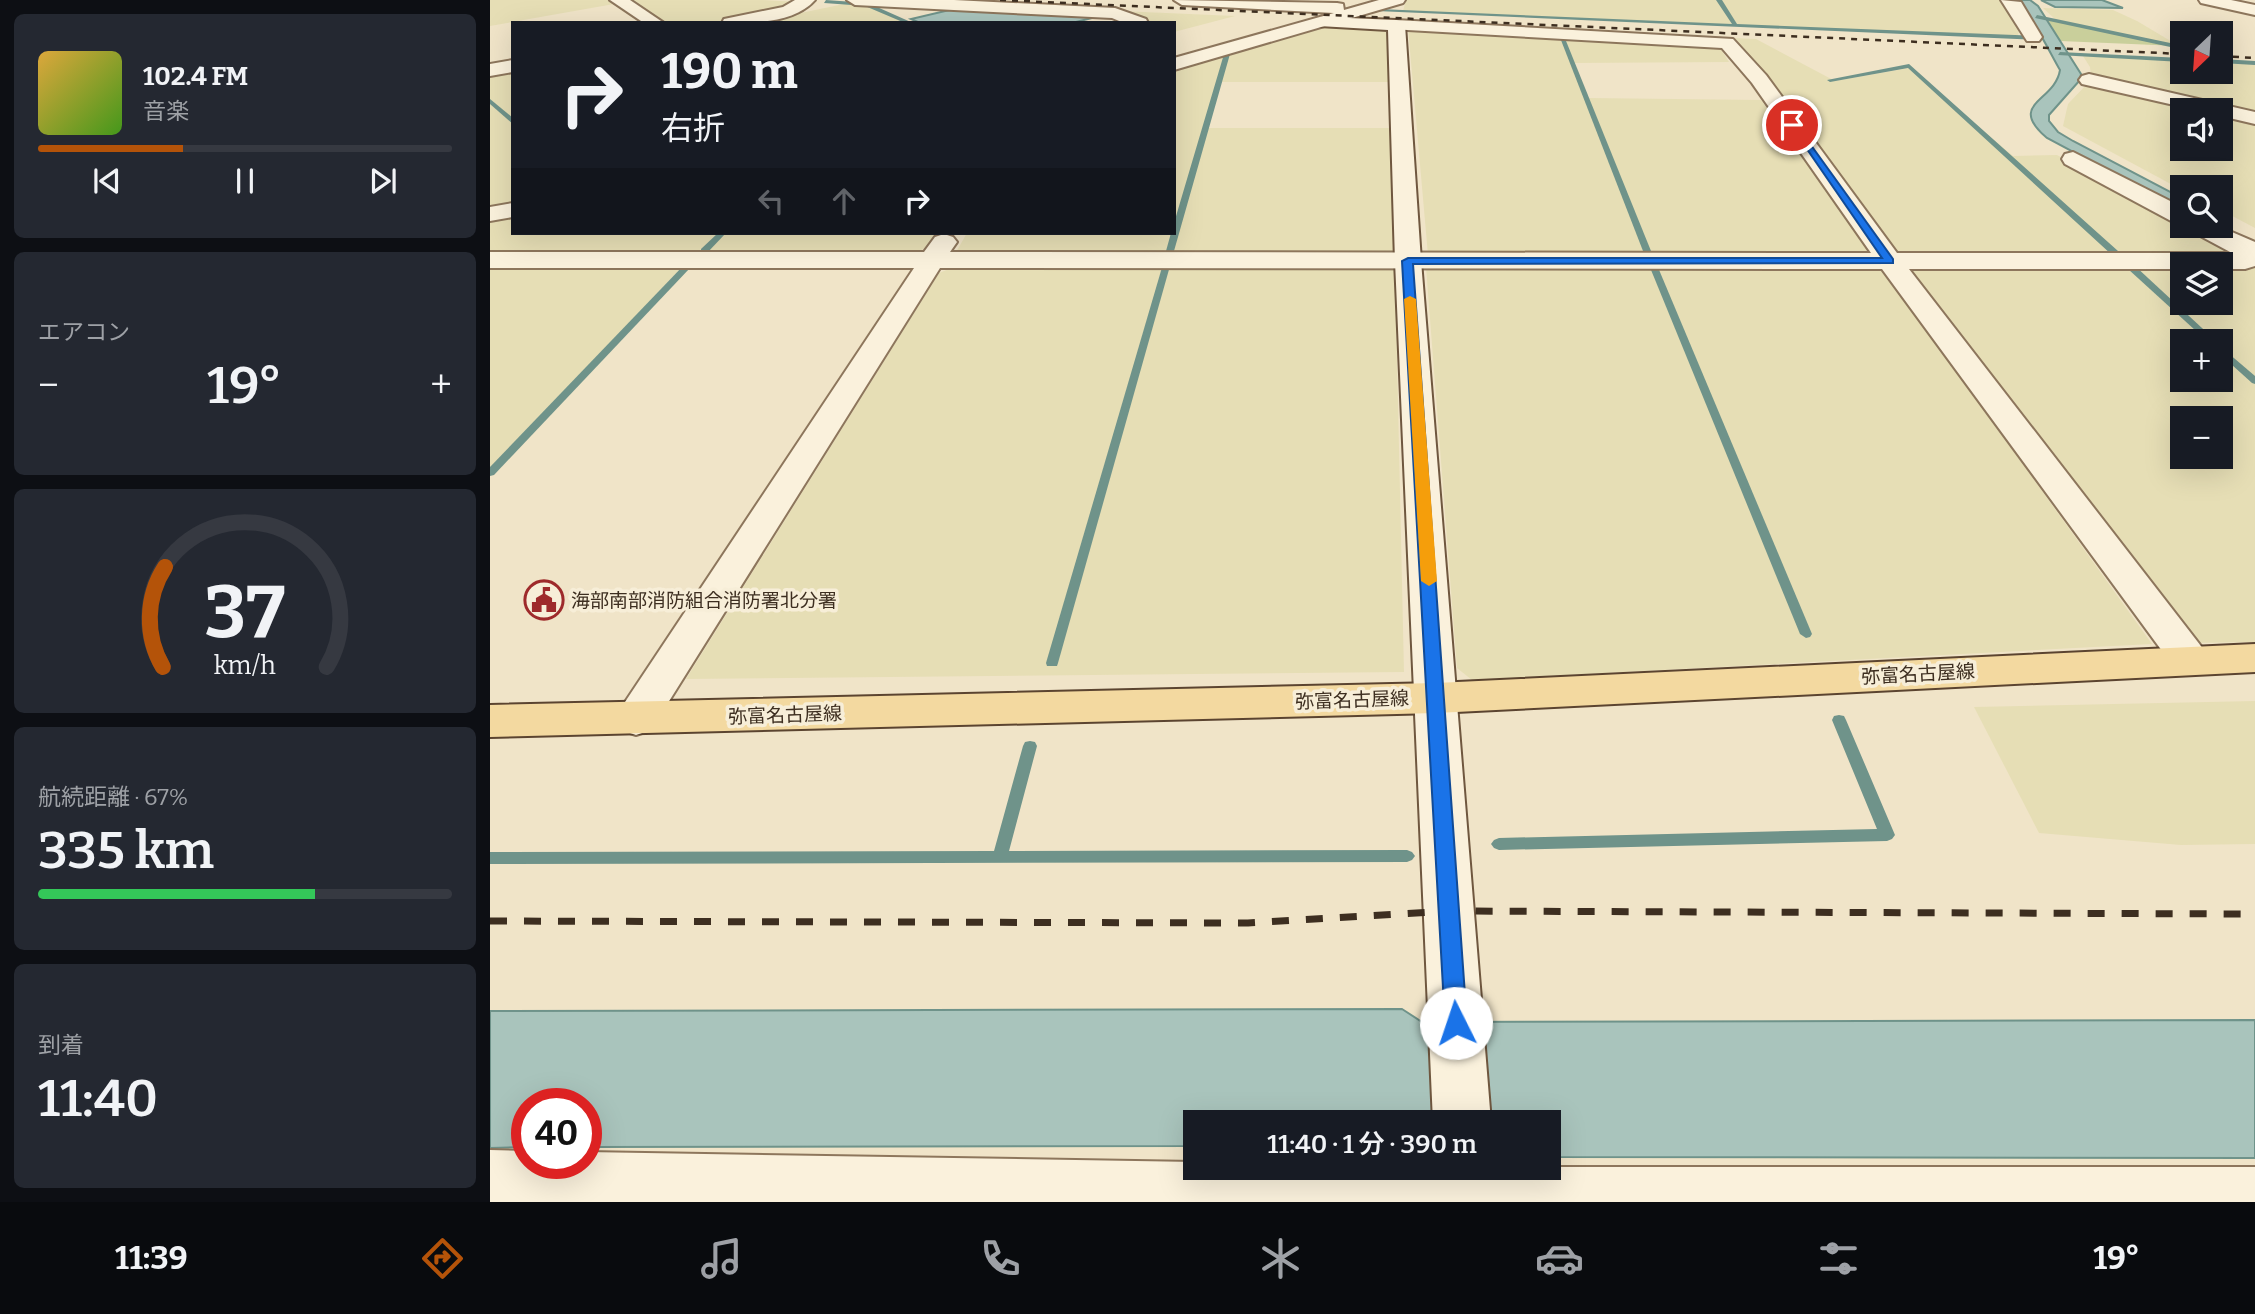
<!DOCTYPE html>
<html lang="ja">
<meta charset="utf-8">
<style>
:root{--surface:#171b24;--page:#242831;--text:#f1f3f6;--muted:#9ea1a6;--line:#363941;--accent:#b45309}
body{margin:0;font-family:Bitter,"Noto Sans JP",serif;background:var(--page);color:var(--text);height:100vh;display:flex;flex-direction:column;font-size:26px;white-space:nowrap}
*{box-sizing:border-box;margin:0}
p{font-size:23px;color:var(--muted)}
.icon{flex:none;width:38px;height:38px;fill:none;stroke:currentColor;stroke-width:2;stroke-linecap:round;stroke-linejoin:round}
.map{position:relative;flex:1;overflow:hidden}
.sheet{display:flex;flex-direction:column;gap:14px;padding:14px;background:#0d0f14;width:490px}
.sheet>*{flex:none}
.hud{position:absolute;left:21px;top:21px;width:665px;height:214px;border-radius:0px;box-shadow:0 7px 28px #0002;background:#171b24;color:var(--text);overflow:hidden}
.needle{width:46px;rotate:205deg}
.controls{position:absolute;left:1680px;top:21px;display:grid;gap:14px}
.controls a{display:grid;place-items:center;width:63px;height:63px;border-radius:0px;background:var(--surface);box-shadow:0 7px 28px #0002;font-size:35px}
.speed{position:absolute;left:21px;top:1088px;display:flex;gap:14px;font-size:35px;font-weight:700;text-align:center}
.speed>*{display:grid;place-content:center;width:91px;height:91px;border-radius:50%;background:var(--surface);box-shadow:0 7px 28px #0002;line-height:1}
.speed .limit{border:10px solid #d22;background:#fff;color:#111}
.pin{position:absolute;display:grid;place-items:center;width:60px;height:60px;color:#fff;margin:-30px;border:4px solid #fff;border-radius:50%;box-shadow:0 2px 7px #0007}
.me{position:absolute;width:77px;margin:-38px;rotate:356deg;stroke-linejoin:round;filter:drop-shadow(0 0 5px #0008)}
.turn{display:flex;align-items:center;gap:24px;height:147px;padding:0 35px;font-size:32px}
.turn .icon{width:91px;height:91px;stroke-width:2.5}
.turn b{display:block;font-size:49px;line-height:60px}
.lanes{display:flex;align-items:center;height:66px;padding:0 35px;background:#0003;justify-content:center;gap:35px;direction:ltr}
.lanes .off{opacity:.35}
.big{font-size:52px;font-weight:600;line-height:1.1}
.sheet .card{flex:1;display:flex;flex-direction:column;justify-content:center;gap:10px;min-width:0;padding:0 24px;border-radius:10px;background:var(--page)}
.sheet .dial{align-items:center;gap:0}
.dial svg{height:182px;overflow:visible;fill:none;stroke:var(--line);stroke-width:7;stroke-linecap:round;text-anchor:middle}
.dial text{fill:var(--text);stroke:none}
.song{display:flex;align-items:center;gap:21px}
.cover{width:84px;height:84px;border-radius:10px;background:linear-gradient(135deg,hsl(40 70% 55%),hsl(100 70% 35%))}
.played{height:7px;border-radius:4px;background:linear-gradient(90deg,var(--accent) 35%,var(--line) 35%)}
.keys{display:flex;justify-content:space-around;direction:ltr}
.heat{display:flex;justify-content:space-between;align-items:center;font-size:38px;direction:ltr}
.charge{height:10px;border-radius:5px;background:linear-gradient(90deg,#34c759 67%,var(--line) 0)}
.trip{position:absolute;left:693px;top:1110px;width:378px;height:70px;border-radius:0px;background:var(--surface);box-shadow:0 7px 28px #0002;font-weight:600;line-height:70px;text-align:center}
.tabs{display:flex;height:112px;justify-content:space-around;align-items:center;background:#090b0e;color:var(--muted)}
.tabs .icon{width:49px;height:49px}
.tabs .active{color:var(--accent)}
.tabs b{font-size:32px;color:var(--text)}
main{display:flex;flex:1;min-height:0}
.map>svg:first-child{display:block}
.farmland{fill:#e6deb5;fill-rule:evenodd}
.green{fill:#c9cf9b}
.water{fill:#a9c4bc;stroke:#6f938a;stroke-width:2}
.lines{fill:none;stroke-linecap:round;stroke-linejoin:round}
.stream{fill:#6f938a;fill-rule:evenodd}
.street-casing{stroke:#8d765c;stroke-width:4}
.secondary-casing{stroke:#6f573f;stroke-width:4}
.primary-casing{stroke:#5b4430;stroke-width:4}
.street{fill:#faf1dc;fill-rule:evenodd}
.secondary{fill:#faf1dc;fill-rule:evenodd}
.primary{fill:#f3d9a0;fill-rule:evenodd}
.rail-far1{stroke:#3d2e20;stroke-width:2.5;stroke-dasharray:6 6;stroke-linecap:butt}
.rail{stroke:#3d2e20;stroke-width:7;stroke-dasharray:17 17;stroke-linecap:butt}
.route{fill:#1a73e8;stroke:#114b97;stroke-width:2}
.slow{fill:#f59e0b}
.labels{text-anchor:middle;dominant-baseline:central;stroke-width:7;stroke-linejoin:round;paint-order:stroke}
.poi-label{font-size:19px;fill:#3d2e20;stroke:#f7eed8;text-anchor:start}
.street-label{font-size:19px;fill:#3d2e20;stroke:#f7eed8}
</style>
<main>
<section class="sheet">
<div class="card">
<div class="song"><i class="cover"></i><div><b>102.4 FM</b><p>音楽</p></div></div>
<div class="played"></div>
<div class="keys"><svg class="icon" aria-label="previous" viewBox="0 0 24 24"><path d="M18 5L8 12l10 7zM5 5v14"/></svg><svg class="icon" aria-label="pause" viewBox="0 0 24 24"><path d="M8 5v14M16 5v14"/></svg><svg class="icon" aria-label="next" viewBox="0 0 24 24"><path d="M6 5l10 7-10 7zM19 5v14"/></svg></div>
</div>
<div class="card"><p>エアコン</p>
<div class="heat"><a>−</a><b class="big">19°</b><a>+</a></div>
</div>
<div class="card dial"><svg viewBox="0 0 100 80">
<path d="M14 69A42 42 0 1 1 86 69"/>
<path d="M14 69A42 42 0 0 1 15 25" stroke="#b45309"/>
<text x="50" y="56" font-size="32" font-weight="700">37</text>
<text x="50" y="72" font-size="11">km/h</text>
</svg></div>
<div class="card"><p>航続距離 · 67%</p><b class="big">335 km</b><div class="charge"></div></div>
<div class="card"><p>到着</p><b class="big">11:40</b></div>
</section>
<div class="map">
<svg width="1765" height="1202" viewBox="0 0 1765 1202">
<rect width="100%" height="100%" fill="#f0e4c8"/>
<g class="farmland">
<polygon points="0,0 118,0 124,4 0,26"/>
<polygon points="138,0 273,0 308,2 291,10 227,23 172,23"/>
<polygon points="916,0 1510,0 1519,6 1530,23 1528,37 913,11"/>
<polygon points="354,4 374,4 416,23 263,23"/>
<polygon points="1553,8 1623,10 1647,21 1689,46 1566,20"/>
<polygon points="630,11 745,16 684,32 684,23 658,23"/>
<polygon points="833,26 898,29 899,82 730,82 716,128 903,128 907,253 465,254 477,233 684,233 684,68"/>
<polygon points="918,28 1228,45 1239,62 1083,63 1098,98 1271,100 1385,256 938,255"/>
<polygon points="1241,38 1266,39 1345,81 1419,68 1523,156 1567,155 1692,222 1692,226 1698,226 1740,248 1736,256 1406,253"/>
<polygon points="1593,56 1692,61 1692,72 1731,72 1731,63 1765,64 1765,116 1601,77 1600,67"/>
<polygon points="23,70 23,207 0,210 0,75"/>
<polygon points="1599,82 1723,110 1692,110 1692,149 1731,149 1731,112 1765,120 1765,228 1731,210 1731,187 1692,187 1692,190 1573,126 1578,104"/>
<polygon points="23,214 23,233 449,233 440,247 422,253 0,253 0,217"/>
<polygon points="194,265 0,468 0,266"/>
<path d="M1412,266H1692V303H1731V266H1765V642L1700,643ZM1692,341H1731V380H1692ZM1692,418H1731V457H1692Z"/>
<polygon points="464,267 905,267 914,672 196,679 449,273"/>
<polygon points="936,267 1392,268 1662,644 982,680 967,668"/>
<polygon points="1765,701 1765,844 1691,845 1549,833 1484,707"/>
</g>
<polygon class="green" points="1557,18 1566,20 1689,46 1570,41"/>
<g class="water">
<path d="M1525,0H1540L1548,6L1591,74L1590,80L1559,115V121L1568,132L1583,141L1692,198V210L1557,138C1516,103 1565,102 1570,70C1560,53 1539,9 1525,0Z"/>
<polygon points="1551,0 1612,0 1633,8 1565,7"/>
<polygon points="468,8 614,15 582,23 430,23 421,19"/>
<polygon points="912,1009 932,1022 1765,1020 1765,1158 1059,1157 1059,1122 705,1122 705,1146 96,1147 96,1104 37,1104 37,1147 0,1148 0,1011"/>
</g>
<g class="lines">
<g class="stream">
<polygon points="336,0 378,3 423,23 415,23 375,6 334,3"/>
<polygon points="1226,0 1232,0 1247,24 1549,36 1552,38 1549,40 886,11 889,9 1242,24"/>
<polygon points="1547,15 1685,44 1688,46 1685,48 1545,18"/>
<polygon points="1069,35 1074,36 1161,251 1160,253 1153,251"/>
<polygon points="737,52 740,54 684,251 677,253 676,251 681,233 684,233 684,223 734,54"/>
<polygon points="1570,52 1692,58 1692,62 1568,55"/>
<polygon points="1731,59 1765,61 1765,65 1731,63"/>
<polygon points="1419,64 1628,251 1628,255 1622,255 1418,68 1340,82 1337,80"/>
<polygon points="0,99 23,118 23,124 0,104"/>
<polygon points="228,233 236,233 217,253 211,253 211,249"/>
<polygon points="1160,263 1167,265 1322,634 1320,637 1316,638 1310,634 1159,265"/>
<polygon points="673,264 680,266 568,663 567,666 557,666 556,663"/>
<polygon points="1638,265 1644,265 1726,341 1717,341 1638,269"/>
<polygon points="193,266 200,268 4,475 0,476 0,467"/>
<polygon points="1731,347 1765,376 1765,384 1762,383 1731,355"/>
<polygon points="1349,715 1354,716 1356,720 1405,835 1402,839 1397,841 1009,850 1004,848 1001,844 1004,840 1009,838 1387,829 1342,720 1344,716"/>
<polygon points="540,741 545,742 547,746 519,851 917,850 922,852 925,856 922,860 917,862 0,864 0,852 504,851 533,746 535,742"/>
</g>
<g class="street-casing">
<g id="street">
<polygon points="120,0 140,0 174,23 154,23"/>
<path d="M305,0H325C304,24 261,23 232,23L234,19L293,7Z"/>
<polygon points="357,0 464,0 625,8 656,19 658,23 634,23 622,18 365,5"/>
<polygon points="684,0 847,3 853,4 854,10 889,0 915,0 913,3 684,70 684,58 844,13 692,5"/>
<polygon points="1511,0 1531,2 1552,37 1549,41 1537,41"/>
<polygon points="1709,0 1741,0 1765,5 1765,15 1711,3"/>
<polygon points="906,20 1243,39 1276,75 1407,253 1742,253 1701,231 1698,226 1728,226 1765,242 1765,266 1755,269 1731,269 1731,264 1692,264 1692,269 1419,269 1714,650 1720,660 1714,670 1700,674 1686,670 1392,269 450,268 161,730 146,735 131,730 125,719 131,708 424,268 0,268 0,252 434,252 445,237 454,234 463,237 467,242 460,252 1381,253 1262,83 1232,48 900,29 897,25"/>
<polygon points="23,60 23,72 0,76 0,64"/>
<polygon points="1599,74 1765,112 1765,124 1731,116 1731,110 1706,110 1592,84 1589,80 1592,76"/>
<polygon points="1583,152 1692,207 1692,224 1683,222 1575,164 1572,159 1575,154"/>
<polygon points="23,203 23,217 0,221 0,207"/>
<polygon points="0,1150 37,1151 37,1164 96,1164 96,1152 705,1162 705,1167 1765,1167 1765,1202 0,1202"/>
</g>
</g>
<g class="secondary-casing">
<g id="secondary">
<polygon points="835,17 906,20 915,25 931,261 1001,1122 943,1122 905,261 898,30 829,26 826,22"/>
<polygon points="945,1167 1005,1167 1007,1202 947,1202"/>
</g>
</g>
<g class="primary-casing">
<polygon id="primary" points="1765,644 1765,672 946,713 0,737 0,705 946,683"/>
</g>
<use href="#street" class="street"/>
<use href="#secondary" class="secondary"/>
<use href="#primary" class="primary"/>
<g class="rail-far1">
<polyline points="510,0 1692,54"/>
<polyline points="1731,56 1765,58"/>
</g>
<polyline class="rail" points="0,921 758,923 959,911 1765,914"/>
</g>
<polygon class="route" points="1299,123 1305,123 1403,259 1403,263 923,264 977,1023 974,1030 966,1033 958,1030 955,1023 912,261 918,258 1392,258"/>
<polygon class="slow" points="920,296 926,299 947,581 939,586 931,581 914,299"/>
<defs>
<g id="civic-ring" transform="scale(2.0125)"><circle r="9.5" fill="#f7eed8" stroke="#9e2a2b" stroke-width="1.5"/><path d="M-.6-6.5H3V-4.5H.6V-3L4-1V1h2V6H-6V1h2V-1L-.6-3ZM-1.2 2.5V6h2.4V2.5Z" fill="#9e2a2b"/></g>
</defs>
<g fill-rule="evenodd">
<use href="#civic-ring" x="54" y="600"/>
</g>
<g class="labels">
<g class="poi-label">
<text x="81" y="600">海部南部消防組合消防署北分署</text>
</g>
<g class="street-label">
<text transform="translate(1428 674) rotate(-3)">弥富名古屋線</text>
<text transform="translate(862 700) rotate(-2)">弥富名古屋線</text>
<text transform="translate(295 715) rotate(-2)">弥富名古屋線</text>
</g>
</g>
</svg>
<div class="controls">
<a><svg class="needle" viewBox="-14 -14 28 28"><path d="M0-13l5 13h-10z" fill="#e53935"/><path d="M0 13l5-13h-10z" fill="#9ea1a6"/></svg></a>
<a><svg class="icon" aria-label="sound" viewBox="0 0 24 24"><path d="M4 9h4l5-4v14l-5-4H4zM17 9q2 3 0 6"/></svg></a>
<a><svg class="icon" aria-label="search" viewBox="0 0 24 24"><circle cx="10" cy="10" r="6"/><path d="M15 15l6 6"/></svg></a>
<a><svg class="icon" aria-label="layers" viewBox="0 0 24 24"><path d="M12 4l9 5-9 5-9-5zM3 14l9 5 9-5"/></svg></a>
<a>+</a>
<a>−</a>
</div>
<div class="speed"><div class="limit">40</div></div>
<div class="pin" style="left:1302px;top:125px;background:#d93025"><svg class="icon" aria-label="arrive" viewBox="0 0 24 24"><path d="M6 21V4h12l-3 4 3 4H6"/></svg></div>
<svg class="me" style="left:966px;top:1023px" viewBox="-20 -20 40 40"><circle r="19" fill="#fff"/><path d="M0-13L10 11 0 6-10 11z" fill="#1a73e8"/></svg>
<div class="trip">11:40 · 1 分 · 390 m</div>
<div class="hud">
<div class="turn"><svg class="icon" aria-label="right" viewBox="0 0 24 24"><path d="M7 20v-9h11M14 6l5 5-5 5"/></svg><div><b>190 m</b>右折</div></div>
<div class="lanes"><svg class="icon off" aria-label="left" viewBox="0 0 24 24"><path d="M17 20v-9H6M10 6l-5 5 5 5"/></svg><svg class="icon off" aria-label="ahead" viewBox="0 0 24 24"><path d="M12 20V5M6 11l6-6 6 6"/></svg><svg class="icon" aria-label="right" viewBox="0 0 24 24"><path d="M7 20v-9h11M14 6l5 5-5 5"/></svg></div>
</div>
</div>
</main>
<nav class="tabs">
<b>11:39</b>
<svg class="icon active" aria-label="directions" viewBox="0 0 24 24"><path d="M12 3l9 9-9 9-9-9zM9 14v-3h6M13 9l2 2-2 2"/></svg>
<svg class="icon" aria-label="music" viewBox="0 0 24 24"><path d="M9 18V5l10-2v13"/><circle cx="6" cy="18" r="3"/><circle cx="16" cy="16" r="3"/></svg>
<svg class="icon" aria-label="phone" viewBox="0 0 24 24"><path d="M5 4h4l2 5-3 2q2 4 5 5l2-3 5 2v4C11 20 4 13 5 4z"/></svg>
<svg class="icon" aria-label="climate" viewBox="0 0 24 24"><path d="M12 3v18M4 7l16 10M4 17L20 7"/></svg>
<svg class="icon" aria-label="car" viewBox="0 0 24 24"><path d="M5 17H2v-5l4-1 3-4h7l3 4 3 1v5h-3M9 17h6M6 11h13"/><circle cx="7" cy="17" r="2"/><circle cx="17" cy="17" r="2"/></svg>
<svg class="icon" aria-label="filters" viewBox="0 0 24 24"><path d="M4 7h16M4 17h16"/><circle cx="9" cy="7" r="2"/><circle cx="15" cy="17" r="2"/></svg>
<b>19°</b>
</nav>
